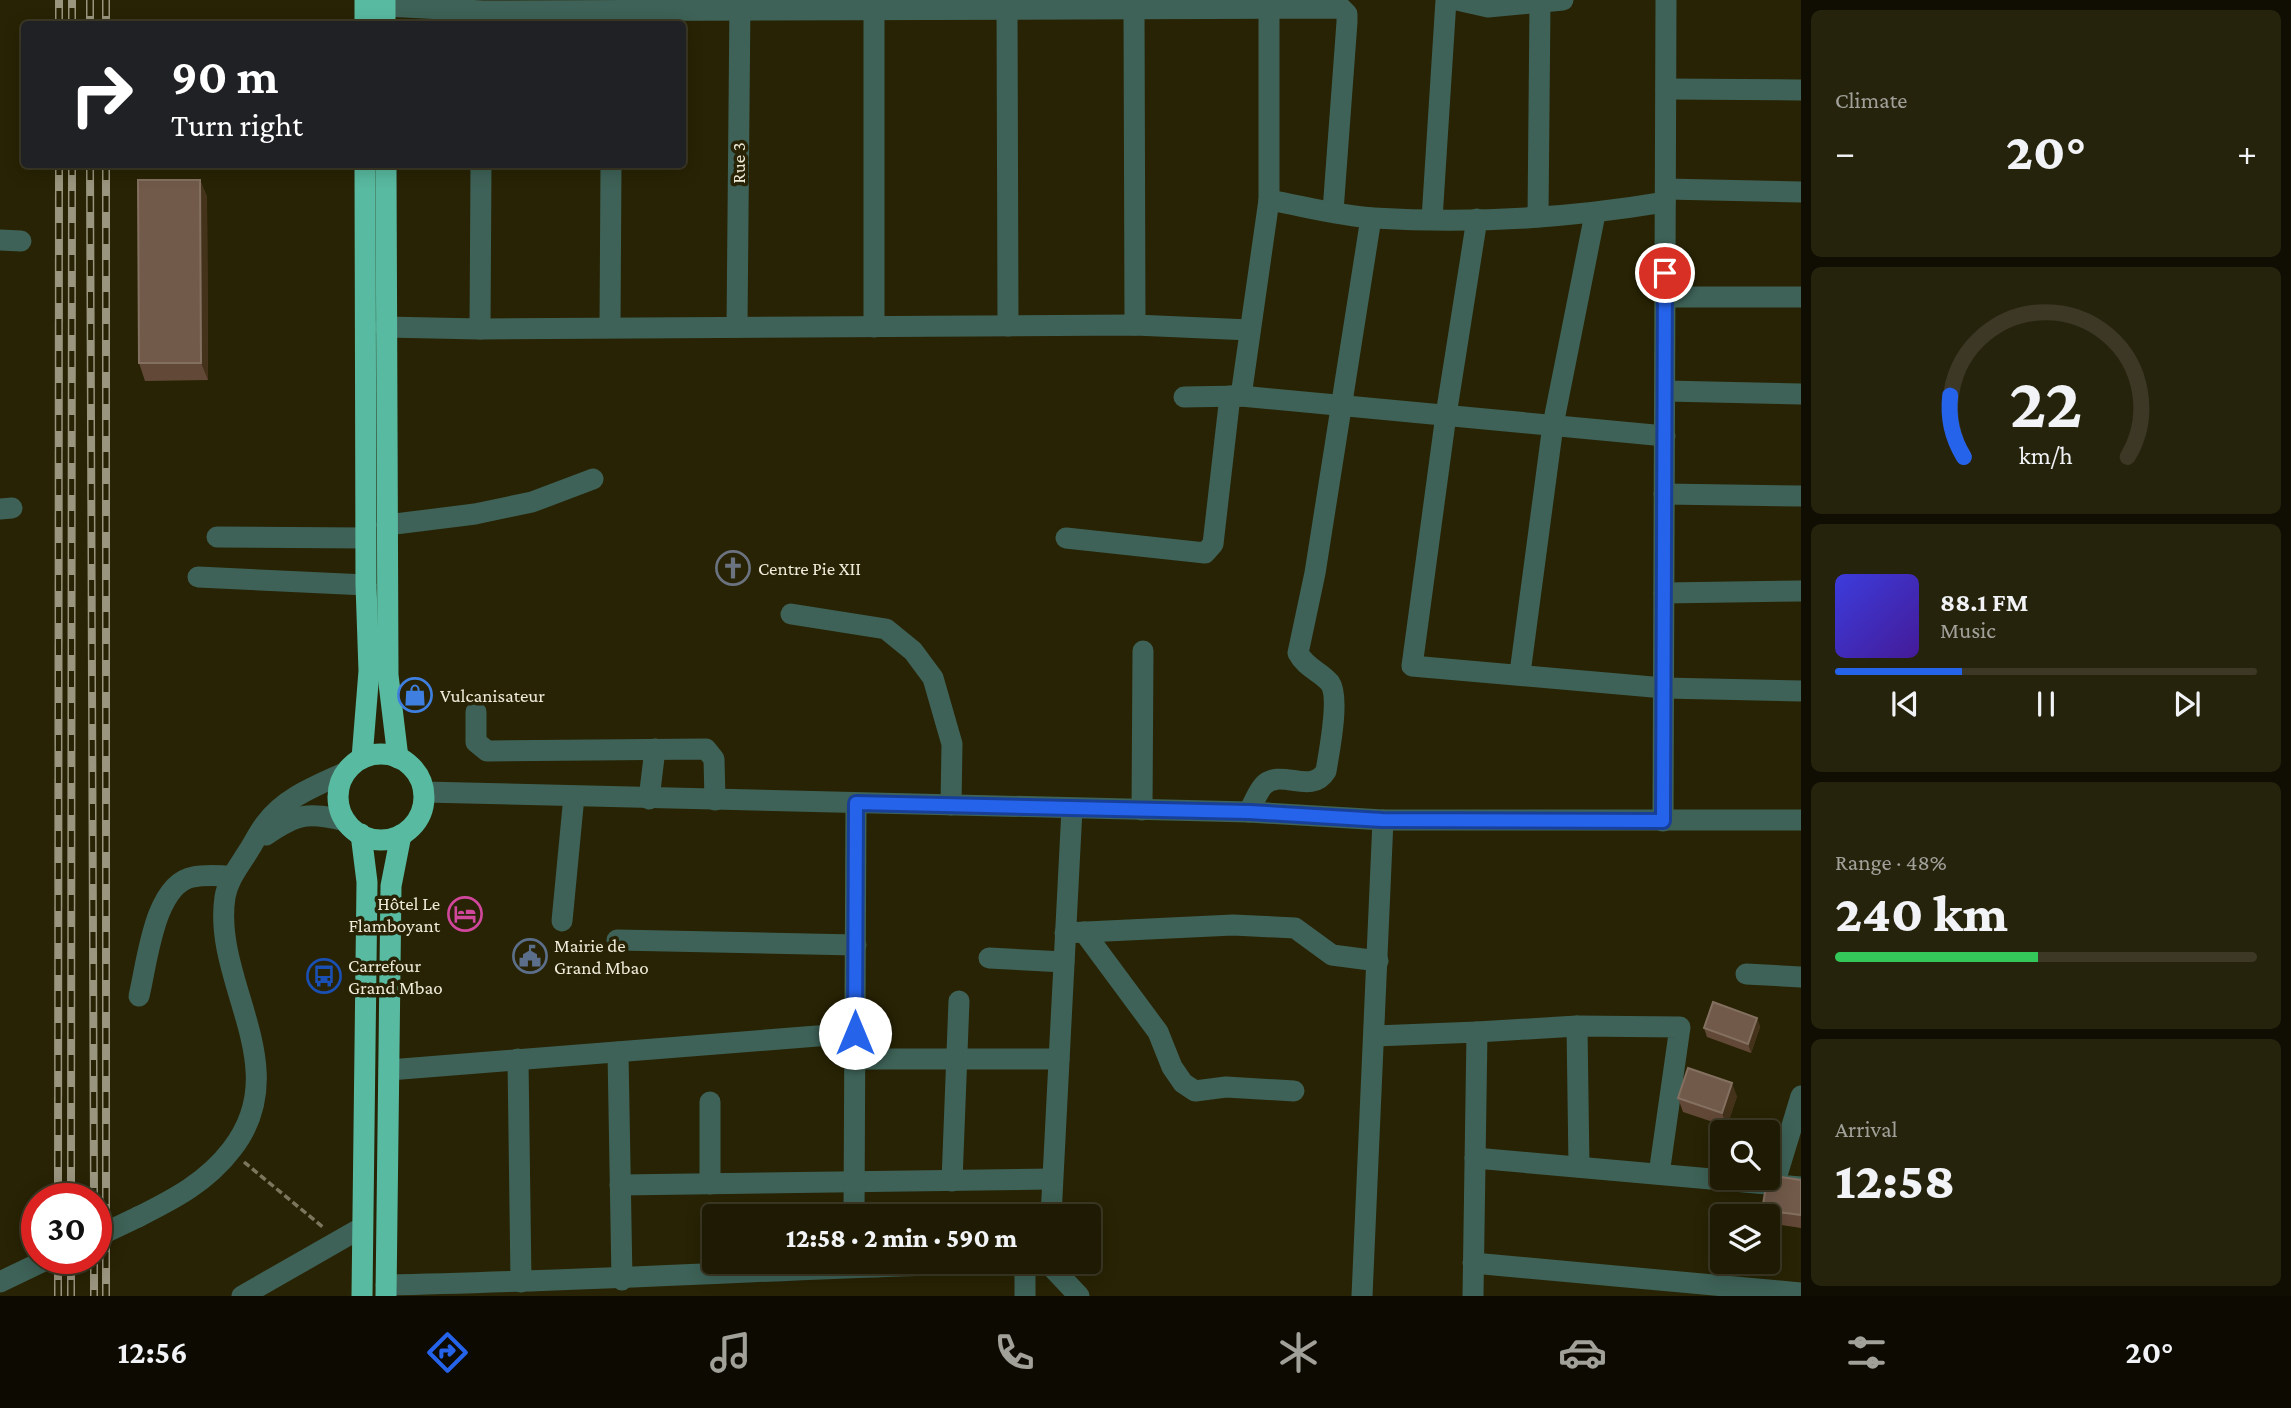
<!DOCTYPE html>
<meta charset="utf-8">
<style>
:root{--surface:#1e1a03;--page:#26230d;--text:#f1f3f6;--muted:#a1a19a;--line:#3c3825;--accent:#2563eb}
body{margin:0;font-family:"Crimson Pro",serif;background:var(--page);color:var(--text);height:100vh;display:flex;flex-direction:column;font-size:26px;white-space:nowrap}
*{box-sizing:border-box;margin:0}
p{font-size:23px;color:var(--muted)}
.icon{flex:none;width:38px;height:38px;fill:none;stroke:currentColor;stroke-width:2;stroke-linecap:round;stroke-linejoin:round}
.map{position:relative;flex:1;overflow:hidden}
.side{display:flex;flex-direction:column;gap:10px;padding:10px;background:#100e02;width:490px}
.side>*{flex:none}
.hud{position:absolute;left:21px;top:21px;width:665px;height:147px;border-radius:7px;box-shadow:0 4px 18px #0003,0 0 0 2px var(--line);background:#202124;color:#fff;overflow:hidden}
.tools{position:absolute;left:1710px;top:1120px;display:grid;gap:14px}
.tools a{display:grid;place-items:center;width:70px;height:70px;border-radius:7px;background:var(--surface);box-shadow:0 4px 18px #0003,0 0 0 2px var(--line);font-size:35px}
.speed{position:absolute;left:21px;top:1183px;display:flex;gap:14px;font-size:35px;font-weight:700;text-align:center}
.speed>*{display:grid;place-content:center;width:91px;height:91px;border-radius:50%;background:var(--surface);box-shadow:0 4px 18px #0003,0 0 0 2px var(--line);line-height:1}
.speed .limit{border:10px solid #d22;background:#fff;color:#111}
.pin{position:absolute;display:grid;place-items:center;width:60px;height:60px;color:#fff;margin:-30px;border:4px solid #fff;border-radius:50%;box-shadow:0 2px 7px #0007}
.me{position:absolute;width:77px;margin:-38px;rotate:0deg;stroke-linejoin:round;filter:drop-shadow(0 0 5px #0008)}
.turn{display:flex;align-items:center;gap:24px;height:147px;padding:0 35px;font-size:32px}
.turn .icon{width:91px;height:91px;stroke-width:2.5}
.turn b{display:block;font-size:49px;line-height:60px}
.big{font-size:52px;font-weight:800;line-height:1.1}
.side .widget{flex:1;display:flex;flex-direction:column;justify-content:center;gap:10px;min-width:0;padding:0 24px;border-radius:10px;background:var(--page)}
.side .dial{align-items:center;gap:0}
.dial svg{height:182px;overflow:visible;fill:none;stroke:var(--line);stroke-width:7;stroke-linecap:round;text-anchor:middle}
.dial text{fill:var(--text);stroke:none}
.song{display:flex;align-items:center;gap:21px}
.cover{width:84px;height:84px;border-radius:10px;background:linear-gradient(135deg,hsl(240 70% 55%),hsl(260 70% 35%))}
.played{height:7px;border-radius:4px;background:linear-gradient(90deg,var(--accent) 30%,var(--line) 30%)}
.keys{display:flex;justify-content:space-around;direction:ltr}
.heat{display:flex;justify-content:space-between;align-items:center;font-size:38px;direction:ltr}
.charge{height:10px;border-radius:5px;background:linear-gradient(90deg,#34c759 48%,var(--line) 0)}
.trip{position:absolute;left:702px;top:1204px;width:399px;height:70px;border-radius:7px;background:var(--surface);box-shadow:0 4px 18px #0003,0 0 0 2px var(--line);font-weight:800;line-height:70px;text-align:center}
.menu{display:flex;height:112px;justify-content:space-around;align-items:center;background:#0c0a01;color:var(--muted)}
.menu .icon{width:49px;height:49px}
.menu .current{color:var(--accent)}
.menu b{font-size:32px;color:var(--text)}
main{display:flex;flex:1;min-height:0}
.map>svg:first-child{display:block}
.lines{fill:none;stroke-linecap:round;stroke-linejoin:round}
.path{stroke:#7b765d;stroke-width:3.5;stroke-dasharray:7 3.5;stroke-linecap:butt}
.minor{stroke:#3e6257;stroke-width:21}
.highway{stroke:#58baa0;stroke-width:21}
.rail-casing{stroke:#99957e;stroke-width:8}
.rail{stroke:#282304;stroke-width:5;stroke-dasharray:16;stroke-linecap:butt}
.minor-bridge{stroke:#3e6257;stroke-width:21}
.wall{fill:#624837}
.shaded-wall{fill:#44321b}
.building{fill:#715a49;stroke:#847060;stroke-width:2}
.route-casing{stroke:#184099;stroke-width:18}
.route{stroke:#2563eb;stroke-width:12}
.labels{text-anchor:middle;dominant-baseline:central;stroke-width:7;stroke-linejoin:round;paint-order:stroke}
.street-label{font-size:19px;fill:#eeebda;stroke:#282304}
.poi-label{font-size:19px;fill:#eeebda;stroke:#282304;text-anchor:start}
</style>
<main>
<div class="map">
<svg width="1801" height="1296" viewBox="0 0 1801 1296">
<rect width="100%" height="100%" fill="#282304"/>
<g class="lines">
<polyline class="path" points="244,1162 324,1228"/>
<g class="minor">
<polyline points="1007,0 1008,326"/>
<polyline points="1457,0 1488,7 1563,0"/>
<polyline points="385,6 483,11 1341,8 1347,14 1347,22 1333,211"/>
<polyline points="1134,9 1135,325"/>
<polyline points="1666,89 1801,90"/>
<polyline points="1666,189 1801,192"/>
<path d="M1269,200C1303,206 1339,216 1374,218C1471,224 1570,218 1665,202"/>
<polyline points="1538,217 1540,2"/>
<polyline points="1432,219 1446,0"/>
<polyline points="1477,219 1446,415 1412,666 1664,688 1801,691"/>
<polyline points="0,240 21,241"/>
<polyline points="1665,297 1801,297"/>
<polyline points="385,327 480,329 481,164"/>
<polyline points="610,327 611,164"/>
<polyline points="737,327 740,0"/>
<polyline points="874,327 874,0"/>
<polyline points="480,329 1135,325 1250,330"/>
<polyline points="1665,391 1801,394"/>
<polyline points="1241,396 1269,200 1269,0"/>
<polyline points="1184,397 1241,396 1665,436"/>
<polyline points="1664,494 1801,496"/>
<polyline points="0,509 12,508"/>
<polyline points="387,525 475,514 532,502 593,479"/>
<polyline points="217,537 365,538"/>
<polyline points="1066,538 1205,553 1213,544 1230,396"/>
<polyline points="198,577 366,585"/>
<polyline points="1664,593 1801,591"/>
<polyline points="791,614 886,629 913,651 933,678 952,744 951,805"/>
<polyline points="1520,673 1553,425 1595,214"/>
<polyline points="476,712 476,742 487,751 706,749 714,759 715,800"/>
<polyline points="424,792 1249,812 1383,820 1801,820"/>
<polyline points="649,799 655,749"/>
<polyline points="1142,810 1143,651"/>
<path d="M1249,812C1253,804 1257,793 1263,786C1280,767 1311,796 1326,771C1329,753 1340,697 1330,683C1320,671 1306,668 1298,653L1315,573L1371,218"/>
<polyline points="1663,821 1666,0"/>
<path d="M266,835C298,813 308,812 346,821"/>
<polyline points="562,921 574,796"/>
<polyline points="1084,932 1158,1032 1172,1067 1183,1083 1195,1091 1226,1087 1294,1091"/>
<polyline points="1065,933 1233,925 1295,928 1332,955 1378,961"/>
<polyline points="617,940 856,945"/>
<polyline points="989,958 1064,962"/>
<polyline points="1746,974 1801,977"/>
<path d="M139,996C147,964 154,884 193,877C206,874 220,876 232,876"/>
<polyline points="1577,1026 1579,1167"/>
<polyline points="1477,1032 1577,1026 1680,1027 1659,1174"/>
<polyline points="1375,1036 1477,1032 1473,1296"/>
<polyline points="618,1052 622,1280"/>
<polyline points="518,1059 521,1282"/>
<polyline points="855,1059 1059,1059"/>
<polyline points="389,1070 855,1033"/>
<polyline points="710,1102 710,1184"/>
<polyline points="1475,1158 1801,1187"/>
<polyline points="952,1181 959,1001"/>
<polyline points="620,1185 1052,1179"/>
<polyline points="1774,1185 1801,1096"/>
<polyline points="854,1216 856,803"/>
<polyline points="1051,1216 1072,809"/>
<path d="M138,1217C174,1199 207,1182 232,1149C296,1067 212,982 225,897C228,879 240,865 249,850C255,841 259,831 266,823C285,797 318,785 346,772"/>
<polyline points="1025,1262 1025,1296"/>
<polyline points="1473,1263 1801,1293"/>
<polyline points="0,1282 50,1258"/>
<path d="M386,1285C599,1281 811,1267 1025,1262L1049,1264L1079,1296"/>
<polyline points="242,1296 361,1228"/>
<polyline points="1362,1296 1383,820"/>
</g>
<g class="highway">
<polyline points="365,0 365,24"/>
<polyline points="385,0 385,24"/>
<polyline points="386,164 388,675 398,758"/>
<circle cx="381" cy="797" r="43"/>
<polyline points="362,758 369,671 366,585 365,164"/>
<polyline points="361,834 367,882 362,1296"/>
<polyline points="386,1296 391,886 401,835"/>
</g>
<g class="rail-casing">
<g id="rail">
<polyline points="90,0 90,24"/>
<polyline points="106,0 106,24"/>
<polyline points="59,24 59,0"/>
<polyline points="72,24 72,0"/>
<polyline points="90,164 94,1199"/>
<polyline points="106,164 106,1296"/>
<polyline points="58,1199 59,164"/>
<polyline points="71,1199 72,164"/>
<polyline points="94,1258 94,1296"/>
<polyline points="58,1296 58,1258"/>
<polyline points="71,1296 71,1258"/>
</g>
</g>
<use href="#rail" class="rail"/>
<polyline class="minor-bridge" points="96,1237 138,1217"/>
</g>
<g class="wall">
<polygon points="200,180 207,197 208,380 145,381 139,363"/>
<polygon points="1757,1018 1760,1027 1751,1053 1707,1037 1704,1028"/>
<polygon points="1737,1096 1727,1126 1722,1132 1722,1165 1715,1163 1712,1154 1722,1125 1683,1112 1678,1098"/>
<polygon points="1801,1180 1801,1228 1768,1223 1768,1216 1764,1216 1762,1210"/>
</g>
<g class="shaded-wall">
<polygon points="200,180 207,197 208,380 201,363"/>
<polygon points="1757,1018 1760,1027 1751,1053 1748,1044"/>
<polygon points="1732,1083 1737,1096 1727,1127 1722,1113"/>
</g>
<g class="building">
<polygon points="138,180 200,180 201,363 139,363"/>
<polygon points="1713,1002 1757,1018 1748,1044 1704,1028"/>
<polygon points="1688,1068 1732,1083 1722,1113 1678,1098"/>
<polygon points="1722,1125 1743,1132 1722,1132 1722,1157 1712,1154"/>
<polygon points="1768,1175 1801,1180 1801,1215 1762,1210"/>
</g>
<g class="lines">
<g class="route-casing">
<polyline id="route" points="855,1033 856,803 1249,812 1382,820 1663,821 1665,273"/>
</g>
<use href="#route" class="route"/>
</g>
<defs>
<g id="church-ring" transform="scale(1.75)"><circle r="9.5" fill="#282304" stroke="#6b7280" stroke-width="1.5"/><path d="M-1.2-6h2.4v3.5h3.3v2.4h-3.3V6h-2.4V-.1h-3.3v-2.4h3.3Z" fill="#6b7280"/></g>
<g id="shop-ring" transform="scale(1.75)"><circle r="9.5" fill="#282304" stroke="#3f7fe0" stroke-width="1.5"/><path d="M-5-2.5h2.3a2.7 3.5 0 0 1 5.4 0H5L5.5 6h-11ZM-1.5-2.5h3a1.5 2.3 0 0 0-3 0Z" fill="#3f7fe0"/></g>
<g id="hotel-ring" transform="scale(1.75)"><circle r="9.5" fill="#282304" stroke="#d1479c" stroke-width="1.5"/><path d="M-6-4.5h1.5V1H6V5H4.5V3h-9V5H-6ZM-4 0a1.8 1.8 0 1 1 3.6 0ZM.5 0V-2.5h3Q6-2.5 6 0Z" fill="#d1479c"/></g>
<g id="civic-ring" transform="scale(1.75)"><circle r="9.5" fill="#282304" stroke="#5c6f8a" stroke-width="1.5"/><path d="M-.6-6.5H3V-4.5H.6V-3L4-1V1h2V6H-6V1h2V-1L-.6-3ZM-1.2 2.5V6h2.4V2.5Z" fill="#5c6f8a"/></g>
<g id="bus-ring" transform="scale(1.75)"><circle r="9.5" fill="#282304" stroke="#1a4fb4" stroke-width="1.5"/><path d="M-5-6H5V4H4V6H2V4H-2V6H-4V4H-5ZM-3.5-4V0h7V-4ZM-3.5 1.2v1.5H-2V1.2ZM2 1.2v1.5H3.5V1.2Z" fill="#1a4fb4"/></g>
</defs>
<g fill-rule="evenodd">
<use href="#church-ring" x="733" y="568"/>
<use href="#shop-ring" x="415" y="695"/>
<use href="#hotel-ring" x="465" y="914"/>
<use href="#civic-ring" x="530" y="956"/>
<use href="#bus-ring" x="324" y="976"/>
</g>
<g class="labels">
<g class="street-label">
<text transform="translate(738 163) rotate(-90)">Rue 3</text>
</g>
<g class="poi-label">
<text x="758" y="568">Centre Pie XII</text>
<text x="440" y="695">Vulcanisateur</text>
<text x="440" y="903" text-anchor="end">Hôtel Le<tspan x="440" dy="22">Flamboyant</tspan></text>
<text x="554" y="945">Mairie de<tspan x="554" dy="22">Grand Mbao</tspan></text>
<text x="348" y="965">Carrefour<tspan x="348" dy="22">Grand Mbao</tspan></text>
</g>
</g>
</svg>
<div class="tools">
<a><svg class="icon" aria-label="search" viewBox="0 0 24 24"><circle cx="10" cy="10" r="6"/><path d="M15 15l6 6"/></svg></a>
<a><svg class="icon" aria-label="layers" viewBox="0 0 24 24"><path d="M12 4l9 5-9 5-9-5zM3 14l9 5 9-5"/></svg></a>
</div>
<div class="speed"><div class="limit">30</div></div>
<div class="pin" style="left:1665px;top:273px;background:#d93025"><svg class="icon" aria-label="arrive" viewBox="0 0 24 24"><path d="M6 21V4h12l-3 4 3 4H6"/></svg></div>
<svg class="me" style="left:855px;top:1033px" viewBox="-20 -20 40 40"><circle r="19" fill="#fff"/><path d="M0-13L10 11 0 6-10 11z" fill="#2563eb"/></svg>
<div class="trip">12:58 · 2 min · 590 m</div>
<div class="hud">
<div class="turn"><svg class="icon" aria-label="right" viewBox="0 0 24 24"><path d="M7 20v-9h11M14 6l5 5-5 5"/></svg><div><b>90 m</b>Turn right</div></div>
</div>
</div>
<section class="side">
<div class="widget"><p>Climate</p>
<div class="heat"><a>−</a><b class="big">20°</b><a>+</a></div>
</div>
<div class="widget dial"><svg viewBox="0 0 100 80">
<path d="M14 69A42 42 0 1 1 86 69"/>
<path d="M14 69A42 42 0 0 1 8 42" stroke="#2563eb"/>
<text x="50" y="56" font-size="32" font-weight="700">22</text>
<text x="50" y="72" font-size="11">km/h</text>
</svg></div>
<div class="widget">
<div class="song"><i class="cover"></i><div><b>88.1 FM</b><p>Music</p></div></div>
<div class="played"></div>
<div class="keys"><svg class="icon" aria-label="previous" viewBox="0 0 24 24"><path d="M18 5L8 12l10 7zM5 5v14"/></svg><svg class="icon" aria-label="pause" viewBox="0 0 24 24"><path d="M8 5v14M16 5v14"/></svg><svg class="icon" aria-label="next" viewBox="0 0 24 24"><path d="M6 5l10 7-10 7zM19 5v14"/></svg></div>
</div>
<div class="widget"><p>Range · 48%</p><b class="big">240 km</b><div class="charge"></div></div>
<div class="widget"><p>Arrival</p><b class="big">12:58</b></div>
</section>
</main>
<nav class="menu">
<b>12:56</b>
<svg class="icon current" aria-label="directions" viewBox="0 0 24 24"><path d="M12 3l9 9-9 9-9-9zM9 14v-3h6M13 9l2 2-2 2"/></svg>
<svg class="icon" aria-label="music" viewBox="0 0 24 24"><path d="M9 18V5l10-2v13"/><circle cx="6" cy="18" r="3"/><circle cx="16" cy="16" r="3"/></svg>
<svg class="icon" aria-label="phone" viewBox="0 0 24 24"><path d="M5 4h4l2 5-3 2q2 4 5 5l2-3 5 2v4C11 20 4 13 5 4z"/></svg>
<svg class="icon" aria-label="climate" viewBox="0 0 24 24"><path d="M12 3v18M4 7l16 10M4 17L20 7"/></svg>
<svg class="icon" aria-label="car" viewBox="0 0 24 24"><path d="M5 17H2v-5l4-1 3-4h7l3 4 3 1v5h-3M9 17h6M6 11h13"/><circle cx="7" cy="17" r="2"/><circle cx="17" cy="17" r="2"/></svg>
<svg class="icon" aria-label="filters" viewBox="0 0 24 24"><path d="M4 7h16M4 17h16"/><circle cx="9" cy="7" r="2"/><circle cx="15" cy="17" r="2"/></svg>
<b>20°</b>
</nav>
